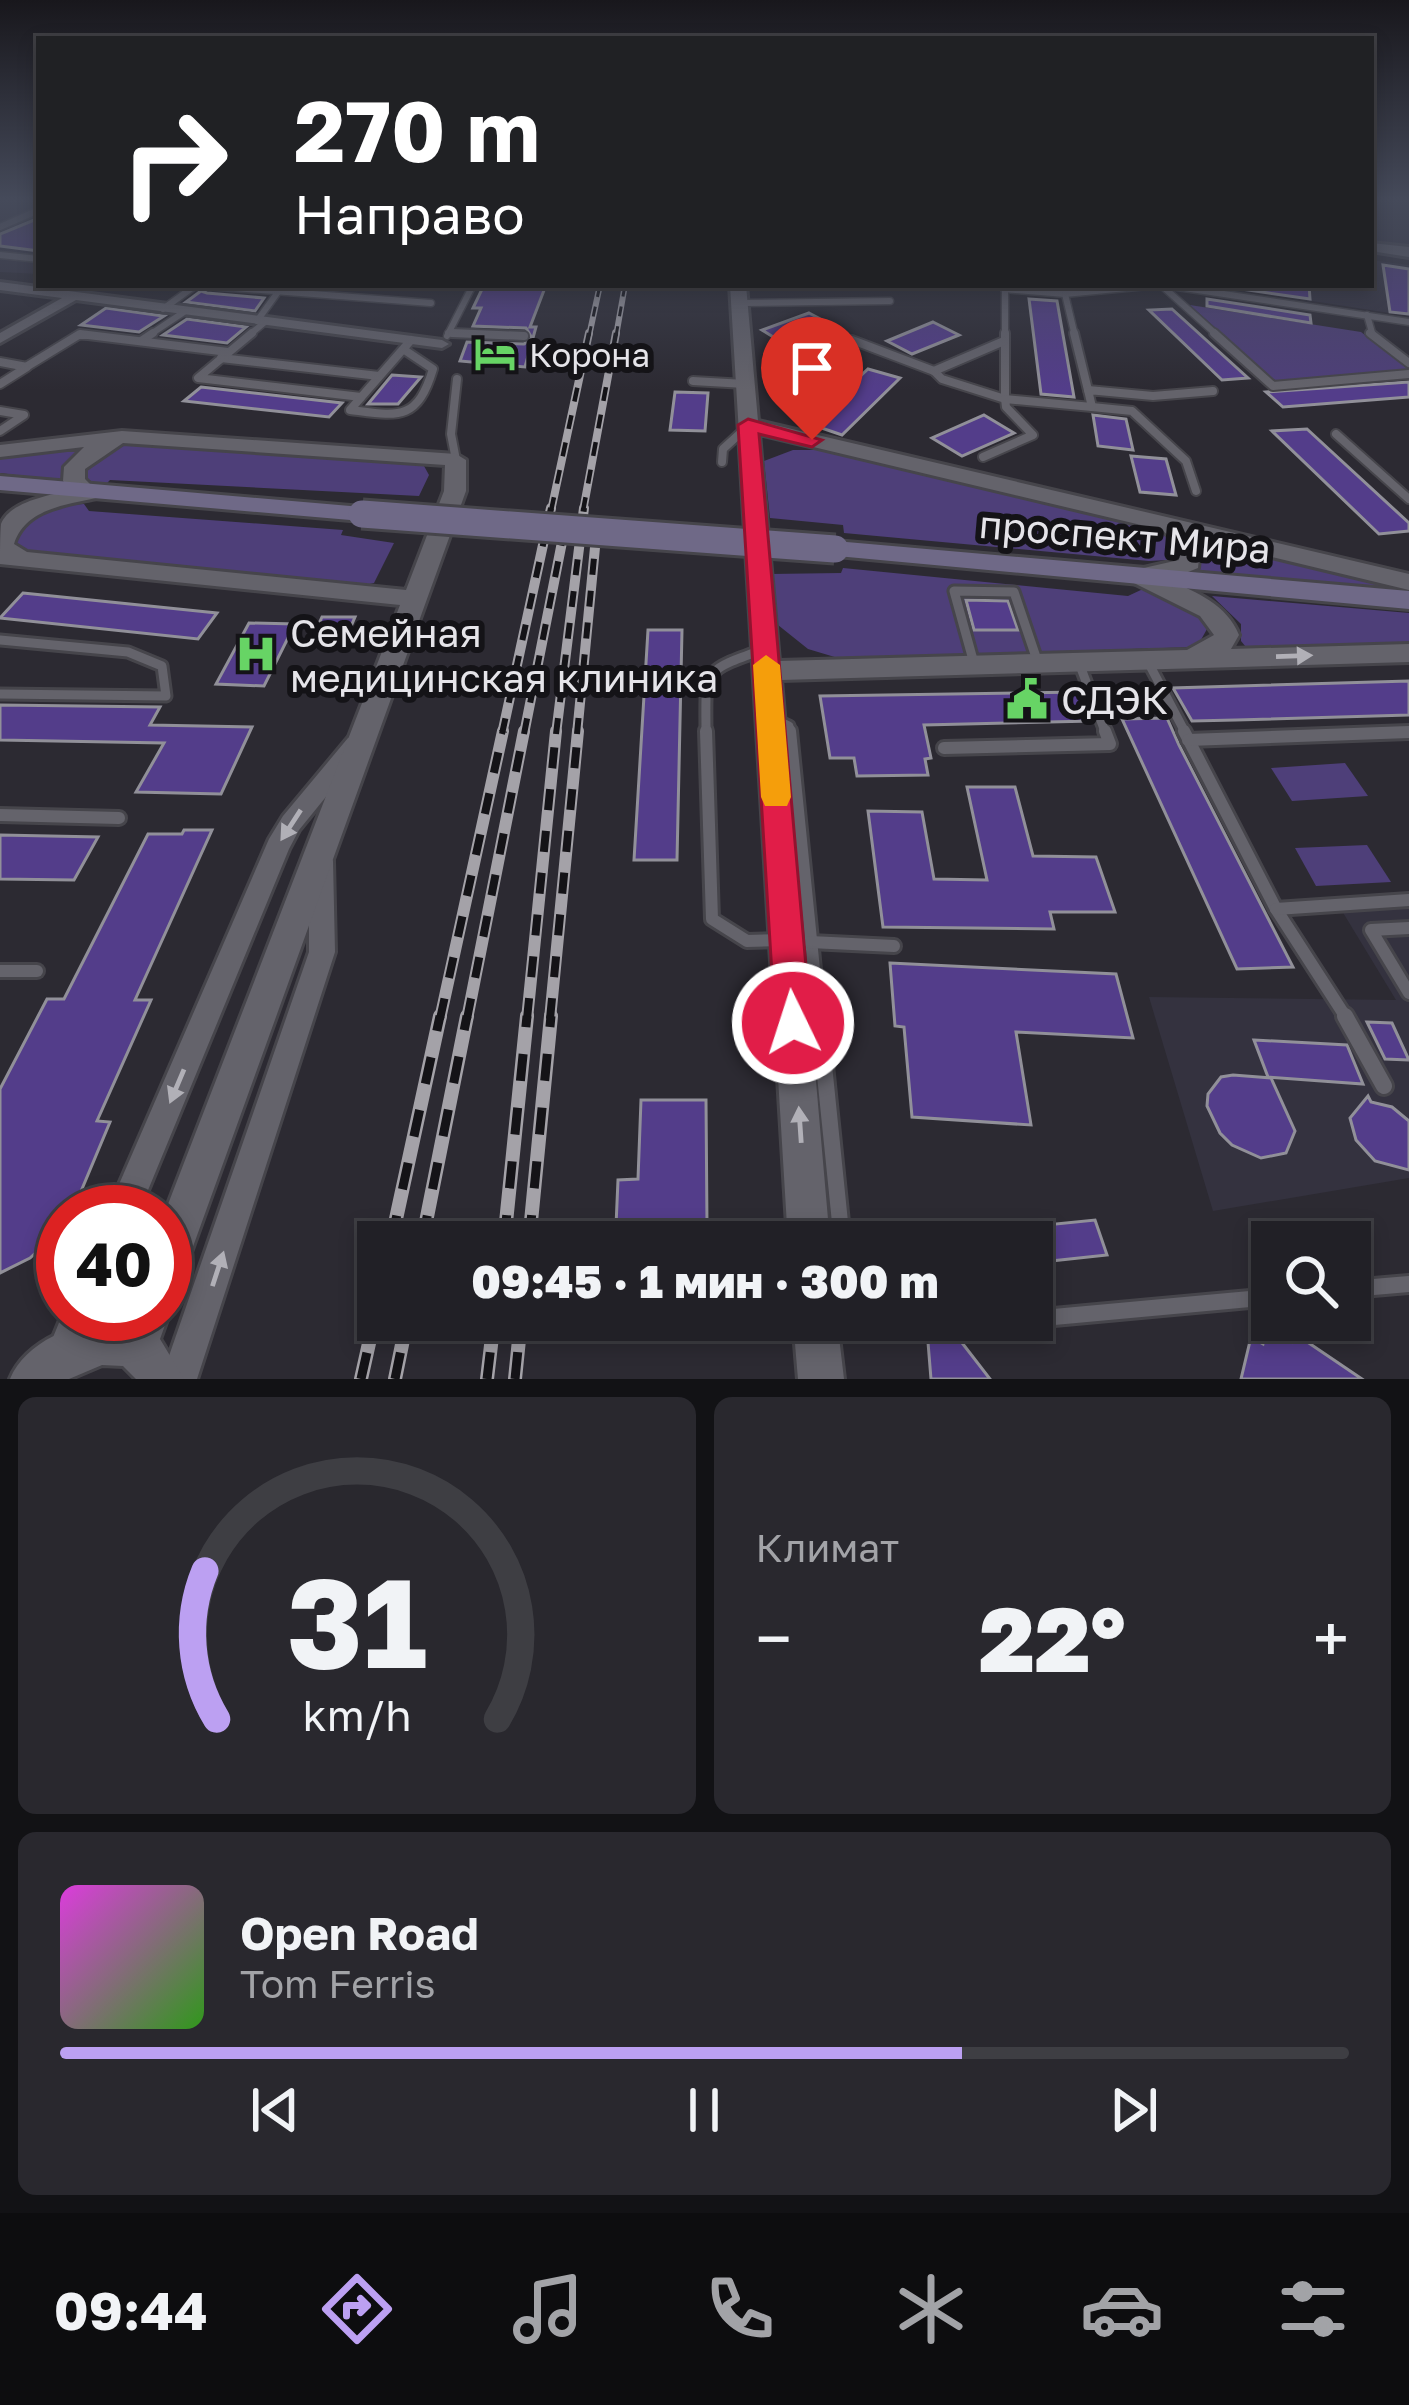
<!DOCTYPE html>
<html lang="ru">
<meta charset="utf-8">
<style>
:root{--surface:#212026;--page:#29282e;--text:#f1f3f6;--muted:#a2a3a7;--line:#3e3e43;--accent:#bca0f2}
body{margin:0;font-family:"Golos Text",sans-serif;background:var(--page);color:var(--text);height:100vh;display:flex;flex-direction:column;font-size:45px;white-space:nowrap}
*{box-sizing:border-box;margin:0}
p{font-size:39px;color:var(--muted)}
.icon{flex:none;width:66px;height:66px;fill:none;stroke:currentColor;stroke-width:2;stroke-linecap:round;stroke-linejoin:round}
.map{position:relative;height:1379px;overflow:hidden}
.side{display:flex;flex-direction:column;gap:18px;padding:18px;background:#121215;flex:1}
.side>*{flex:none}
.top-card{position:absolute;left:36px;top:36px;width:1338px;height:252px;border-radius:0px;box-shadow:0 6px 18px #0003,0 0 0 3px var(--line);background:#202124;color:#fff;overflow:hidden}
.buttons{position:absolute;left:1251px;top:1221px;display:grid;gap:24px}
.buttons a{display:grid;place-items:center;width:120px;height:120px;border-radius:0px;background:var(--surface);box-shadow:0 6px 18px #0003,0 0 0 3px var(--line);font-size:60px}
.speed{position:absolute;left:36px;top:1185px;display:flex;gap:24px;font-size:60px;font-weight:700;text-align:center}
.speed>*{display:grid;place-content:center;width:156px;height:156px;border-radius:50%;background:var(--surface);box-shadow:0 6px 18px #0003,0 0 0 3px var(--line);line-height:1}
.speed .limit{border:18px solid #d22;background:#fff;color:#111}
.pin{position:absolute;display:grid;place-items:center;width:102px;height:102px;color:#fff;margin:-123px -51px;border-radius:50% 50% 50% 0;rotate:-45deg;box-shadow:0 0 12px #0007}
.pin .icon{rotate:45deg}
.me{position:absolute;width:132px;margin:-66px;rotate:356deg;stroke-linejoin:round;filter:drop-shadow(0 0 9px #0008)}
.turn{display:flex;align-items:center;gap:42px;height:252px;padding:0 60px;font-size:54px}
.turn .icon{width:156px;height:156px;stroke-width:2.5}
.turn b{display:block;font-size:84px;line-height:102px}
.big{font-size:90px;font-weight:800;line-height:1.1}
.side .widget{flex:1;display:flex;flex-direction:column;justify-content:center;gap:18px;min-width:0;padding:0 42px;border-radius:18px;background:var(--page)}
.side .dial{align-items:center;gap:0}
.dial svg{height:312px;overflow:visible;fill:none;stroke:var(--line);stroke-width:7;stroke-linecap:round;text-anchor:middle}
.dial text{fill:var(--text);stroke:none}
.song{display:flex;align-items:center;gap:36px}
.cover{width:144px;height:144px;border-radius:18px;background:linear-gradient(135deg,hsl(300 70% 55%),hsl(110 70% 35%))}
.played{height:12px;border-radius:6px;background:linear-gradient(90deg,var(--accent) 70%,var(--line) 70%)}
.keys{display:flex;justify-content:space-around;direction:ltr}
.heat{display:flex;justify-content:space-between;align-items:center;font-size:66px;direction:ltr}
.side .tiles{flex:1;display:grid;gap:18px;grid-template-columns:1fr 1fr}
.widget:last-child{grid-column:span 2}
.trip{position:absolute;left:357px;top:1221px;width:696px;height:120px;border-radius:0px;background:var(--surface);box-shadow:0 6px 18px #0003,0 0 0 3px var(--line);font-weight:800;line-height:120px;text-align:center}
.dock{display:flex;height:192px;justify-content:space-around;align-items:center;background:#0d0d0f;color:var(--muted)}
.dock .icon{width:84px;height:84px}
.dock .current{color:var(--accent)}
.dock b{font-size:54px;color:var(--text)}
.map>svg:first-child{display:block}
.built{fill:#34323f}
.green{fill:#4e3f79}
.building{fill:#533d8a;stroke:#919099;stroke-width:3}
.lines{fill:none;stroke-linecap:round;stroke-linejoin:round}
.service-far4-casing{stroke:#46454b;stroke-width:9}
.service-far3-casing{stroke:#46454b;stroke-width:12}
.service-far2-casing{stroke:#46454b;stroke-width:15}
.service-far1-casing{stroke:#46454b;stroke-width:18}
.service-casing{stroke:#46454b;stroke-width:22}
.minor-casing{stroke:#46454b;stroke-width:6}
.tertiary-casing{stroke:#46454b;stroke-width:6}
.secondary-casing{stroke:#46454b;stroke-width:6}
.service-far4{stroke:#64636b;stroke-width:6}
.service-far3{stroke:#64636b;stroke-width:8}
.service-far2{stroke:#64636b;stroke-width:9}
.service-far1{stroke:#64636b;stroke-width:12}
.service{stroke:#64636b;stroke-width:16}
.minor{fill:#64636b;fill-rule:evenodd}
.tertiary{fill:#64636b;fill-rule:evenodd}
.secondary{fill:#6f6987;fill-rule:evenodd}
.rail-far4-casing{stroke:#a4a2a8;stroke-width:6}
.rail-far3-casing{stroke:#a4a2a8;stroke-width:8}
.rail-far2-casing{stroke:#a4a2a8;stroke-width:10}
.rail-far1-casing{stroke:#a4a2a8;stroke-width:12}
.rail-casing{stroke:#a4a2a8;stroke-width:14}
.rail-far4{stroke:#141317;stroke-width:3;stroke-dasharray:10;stroke-linecap:butt}
.rail-far3{stroke:#141317;stroke-width:4.5;stroke-dasharray:14;stroke-linecap:butt}
.rail-far2{stroke:#141317;stroke-width:6;stroke-dasharray:16;stroke-linecap:butt}
.rail-far1{stroke:#141317;stroke-width:8;stroke-dasharray:21;stroke-linecap:butt}
.rail{stroke:#141317;stroke-width:9;stroke-dasharray:27;stroke-linecap:butt}
.secondary-bridge-casing{stroke:#46454b;stroke-width:33;stroke-linecap:butt}
.secondary-bridge{stroke:#6f6987;stroke-width:27}
.oneway{fill:#b1b0b7}
.route{fill:#e11d48;stroke:#92132f;stroke-width:3}
.slow{fill:#f59e0b}
.labels{text-anchor:middle;dominant-baseline:central;stroke-width:12;stroke-linejoin:round;paint-order:stroke}
.far-poi-label{font-size:33px;fill:#e5e4e9;stroke:#141317;text-anchor:start}
.street-label{font-size:39px;fill:#e5e4e9;stroke:#141317}
.poi-label{font-size:39px;fill:#e5e4e9;stroke:#141317;text-anchor:start}
</style>
<div class="map">
<svg width="1409" height="1379" viewBox="0 0 1409 1379">
<rect width="100%" height="100%" fill="#2c2a32"/>
<g class="built">
<polygon points="0,197 39,197 39,274 0,272"/>
<polygon points="1371,197 1409,197 1409,247 1371,242"/>
<polygon points="1371,260 1409,265 1409,316 1209,285 1371,285"/>
<polygon points="1409,907 1409,1178 1213,1211 1149,997 1396,1000 1342,911"/>
</g>
<g class="green">
<polygon points="1190,305 1361,332 1409,369 1275,381"/>
<polygon points="94,443 63,466 62,481 0,473 0,457"/>
<polygon points="140,443 405,462 424,466 429,475 419,496 110,480 105,485 84,479 82,466 107,449"/>
<polygon points="793,450 825,450 1149,525 1176,542 1176,553 1167,560 1149,561 844,533 843,525 770,518 764,461"/>
<path d="M84,504L89,511L343,530L341,535L394,543L374,583L360,586L37,554L11,543C23,513 54,505 84,504Z"/>
<polygon points="1184,530 1409,589 1197,572 1204,558"/>
<polygon points="843,568 1128,596 1143,589 1194,609 1207,629 1197,647 838,658 808,649 778,625 770,574 841,573"/>
<polygon points="1212,596 1409,613 1409,647 1250,652 1241,641 1241,624"/>
<polygon points="1345,763 1368,796 1292,801 1271,768"/>
<polygon points="1367,845 1391,882 1316,886 1295,848"/>
</g>
<g class="building">
<polygon points="39,218 39,251 0,246 0,234"/>
<polygon points="1383,265 1409,269 1409,314 1390,312"/>
<polygon points="484,285 546,285 530,327 536,327 525,367 460,361 467,342 524,344 532,338 526,328 473,326 481,308 473,308"/>
<polygon points="1214,285 1309,285 1310,299"/>
<polygon points="201,291 207,293 264,298 255,311 186,302"/>
<polygon points="1029,299 1057,301 1074,397 1041,394"/>
<polygon points="1207,299 1310,315 1311,323 1207,306"/>
<polygon points="106,308 163,316 164,316 139,332 81,325"/>
<polygon points="1172,309 1248,378 1222,380 1149,310"/>
<polygon points="809,313 832,325 783,343 762,330"/>
<polygon points="187,319 246,327 227,343 163,335"/>
<polygon points="933,322 959,335 912,354 887,341"/>
<polygon points="798,364 855,381 868,369 900,378 842,435 810,424 837,397 780,379"/>
<polygon points="392,375 421,377 398,404 368,404"/>
<polygon points="1409,382 1409,397 1283,407 1266,392"/>
<polygon points="201,387 342,403 329,417 184,401"/>
<polygon points="675,392 708,393 705,431 670,430"/>
<polygon points="984,415 1014,433 962,456 932,438"/>
<polygon points="1093,415 1126,419 1133,450 1098,446"/>
<polygon points="1307,429 1409,523 1409,531 1379,534 1272,431"/>
<polygon points="1131,456 1166,459 1176,495 1140,492"/>
<polygon points="23,593 217,613 198,639 0,618"/>
<polygon points="966,600 1008,601 1018,630 974,630"/>
<polygon points="322,617 355,617 346,638 313,637"/>
<polygon points="249,623 295,624 264,686 216,684"/>
<polygon points="648,630 682,630 677,860 634,860"/>
<polygon points="1409,681 1409,715 1236,720 1192,721 1173,688"/>
<polygon points="1080,692 1091,721 924,725 931,758 925,759 928,775 857,776 854,758 830,758 820,696"/>
<polygon points="0,705 160,707 150,725 252,727 221,794 136,792 164,743 0,740"/>
<polygon points="1167,718 1179,745 1293,967 1237,969 1122,719"/>
<polygon points="967,787 1015,787 1033,856 1096,857 1115,912 1050,912 1054,929 883,927 868,811 922,812 934,879 987,880"/>
<polygon points="184,830 212,830 135,1000 151,1000 97,1121 110,1122 79,1196 70,1212 63,1212 56,1234 30,1258 0,1273 0,1089 47,999 64,999 148,834 182,834"/>
<polygon points="0,835 98,837 74,880 0,879"/>
<polygon points="890,963 1116,974 1133,1038 1016,1032 1031,1125 912,1117 904,1027 895,1026"/>
<polygon points="1367,1022 1392,1023 1409,1060 1385,1059"/>
<polygon points="1254,1040 1347,1045 1363,1084 1268,1077"/>
<polygon points="1233,1075 1271,1078 1295,1131 1286,1153 1261,1158 1232,1145 1220,1133 1207,1106 1208,1094 1221,1077"/>
<polygon points="1368,1096 1371,1102 1392,1107 1409,1121 1409,1170 1375,1161 1356,1140 1350,1118"/>
<polygon points="641,1100 706,1100 707,1225 616,1226 618,1180 638,1179"/>
<polygon points="1095,1220 1107,1255 1032,1263 1032,1242 998,1242 997,1230"/>
<polygon points="937,1320 953,1320 956,1335 990,1379 931,1379 927,1330 939,1332"/>
<polygon points="1267,1327 1292,1342 1294,1333 1362,1379 1241,1379 1251,1337 1263,1344"/>
</g>
<g class="lines">
<g class="service-far4-casing">
<g id="service-far4">
<polyline points="0,227 39,210"/>
<polyline points="0,255 39,259"/>
<polyline points="1005,285 1005,336"/>
<polyline points="1161,285 1218,336"/>
<polyline points="1164,285 1409,322"/>
<polyline points="208,286 431,303"/>
<polyline points="1004,289 1065,294 1157,285"/>
<polyline points="1065,294 1075,336"/>
<polyline points="739,303 890,301"/>
<polyline points="163,309 196,285"/>
<polyline points="1367,315 1373,336"/>
<polyline points="257,321 283,285"/>
<polyline points="448,333 524,336"/>
<polyline points="76,336 98,336"/>
<polyline points="148,336 184,312"/>
<polyline points="248,336 265,322"/>
<polyline points="447,336 473,285"/>
</g>
</g>
<g class="service-far3-casing">
<g id="service-far3">
<polyline points="252,333 198,378 361,397"/>
<polyline points="452,333 524,336"/>
<polyline points="1074,333 1088,390"/>
<polyline points="1214,333 1273,386 1409,374"/>
<polyline points="1370,333 1409,363"/>
<polyline points="141,341 153,333"/>
<path d="M403,349L433,369C417,422 398,416 350,410L411,340"/>
<polyline points="823,351 852,340 934,371 942,379 1005,399 1005,333"/>
<polyline points="221,358 379,376"/>
<polyline points="0,362 27,367 0,384"/>
<polyline points="26,367 80,334 228,352"/>
<polyline points="934,371 1004,341"/>
<polyline points="693,381 745,384"/>
<polyline points="1092,407 1132,411 1186,461 1196,491"/>
<polyline points="0,411 24,415 0,431"/>
<polyline points="1336,434 1409,499"/>
<polyline points="983,457 1033,435 1006,407 1005,399 1092,407 1088,390 1153,396 1213,391"/>
<polyline points="456,460 451,434 457,379"/>
<polyline points="722,462 723,449 746,428"/>
</g>
</g>
<g class="service-far2-casing">
<g id="service-far2">
<polyline points="0,640 128,652 162,666 166,696 0,694"/>
<polyline points="1147,660 1186,734"/>
<polyline points="1079,663 1106,734"/>
<polyline points="975,667 954,591 1014,592 1038,663"/>
<polyline points="774,719 789,726 790,734"/>
<path d="M706,734C706,670 700,672 762,650"/>
<polyline points="1344,734 1409,732"/>
</g>
</g>
<g class="service-far1-casing">
<g id="service-far1">
<polyline points="706,731 712,919 747,941 784,940"/>
<polyline points="790,731 819,1019"/>
<polyline points="1184,731 1276,909 1347,1019"/>
<polyline points="1188,740 1409,732"/>
<polyline points="944,748 1110,744 1105,731"/>
<polyline points="0,815 119,818"/>
<polyline points="1276,909 1409,900"/>
<polyline points="1409,928 1371,930 1409,993"/>
<polyline points="810,942 894,946"/>
<polyline points="0,971 37,971"/>
</g>
</g>
<g class="service-casing">
<g id="service">
<polyline points="819,1016 842,1242"/>
<polyline points="1345,1016 1384,1086"/>
<polyline points="1350,1289 1409,1284"/>
<polyline points="1032,1319 1272,1297"/>
<polyline points="823,1329 855,1320"/>
</g>
</g>
<g class="minor-casing">
<g id="minor">
<polygon points="0,282 442,340 449,344 442,348 76,300 0,343 0,333 62,298 0,290"/>
<polygon points="356,736 364,738 367,744 364,750 299,830 289,849 139,1212 107,1212 269,839 283,816 348,738"/>
<polygon points="321,851 330,854 333,861 335,952 197,1379 161,1379 309,952 309,861 312,854"/>
<polygon points="63,1313 97,1314 76,1364 64,1369 52,1364 47,1352"/>
</g>
</g>
<g class="tertiary-casing">
<g id="tertiary">
<polygon points="1371,243 1409,247 1409,257 1371,251"/>
<path d="M730,285H746L758,421L1409,574V590L1201,540L1198,568L1168,580C1197,592 1227,605 1239,635L1231,649L1409,644V662L781,680L830,1242H788ZM759,434L1162,530L1180,546L1179,560L1126,572L1122,577L1200,616L1214,635L1187,650L779,661Z"/>
<path d="M122,431L456,454L466,460V491L186,1266L180,1281L165,1287V1212L400,605L0,564C0,553 0,534 1,524C10,501 51,495 72,490L63,481L64,467L84,447L0,457V445ZM123,443L445,465L444,491L406,590L27,552L14,544C25,509 65,505 96,498L99,493L85,479V469Z"/>
<path d="M165,1304L169,1314L160,1339L184,1379H136L123,1366L102,1365L69,1379H10C26,1340 82,1318 122,1321L125,1314H165Z"/>
<polygon points="793,1320 837,1320 844,1379 798,1379"/>
</g>
</g>
<g class="secondary-casing">
<g id="secondary">
<polygon points="0,476 362,507 374,514 362,521 0,490"/>
<polygon points="835,541 1409,591 1409,609 826,555 822,549 826,543"/>
</g>
</g>
<use href="#service-far4" class="service-far4"/>
<use href="#service-far3" class="service-far3"/>
<use href="#service-far2" class="service-far2"/>
<use href="#service-far1" class="service-far1"/>
<use href="#service" class="service"/>
<use href="#minor" class="minor"/>
<use href="#tertiary" class="tertiary"/>
<use href="#secondary" class="secondary"/>
<g class="rail-far4-casing">
<g id="rail-far4">
<polyline points="589,336 600,285"/>
<polyline points="616,336 625,285"/>
</g>
</g>
<g class="rail-far3-casing">
<g id="rail-far3">
<polyline points="551,511 589,333"/>
<polyline points="583,511 616,333"/>
</g>
</g>
<g class="rail-far2-casing">
<g id="rail-far2">
<polyline points="502,734 551,508"/>
<polyline points="524,734 564,532"/>
<polyline points="556,734 584,508"/>
<polyline points="577,734 596,537"/>
</g>
</g>
<g class="rail-far1-casing">
<g id="rail-far1">
<polyline points="440,1019 503,731"/>
<polyline points="467,1019 524,731"/>
<polyline points="527,1019 556,731"/>
<polyline points="550,1019 578,731"/>
</g>
</g>
<g class="rail-casing">
<g id="rail">
<polyline points="391,1242 440,1016"/>
<polyline points="422,1242 467,1016"/>
<polyline points="504,1242 527,1016"/>
<polyline points="529,1242 551,1016"/>
<polyline points="361,1379 378,1303"/>
<polyline points="395,1379 407,1320"/>
<polyline points="487,1379 494,1320"/>
<polyline points="515,1379 521,1320"/>
</g>
</g>
<use href="#rail-far4" class="rail-far4"/>
<use href="#rail-far3" class="rail-far3"/>
<use href="#rail-far2" class="rail-far2"/>
<use href="#rail-far1" class="rail-far1"/>
<use href="#rail" class="rail"/>
<g class="secondary-bridge-casing">
<polyline id="secondary-bridge" points="362,514 835,549"/>
</g>
<use href="#secondary-bridge" class="secondary-bridge"/>
</g>
<defs><path id="oneway-solid" d="M-6-.8H1V-3.2L6.5 0L1 3.2V.8H-6Z" transform="scale(3)"/></defs>
<g class="oneway">
<use href="#oneway-solid" transform="translate(1294 656) rotate(-2)"/>
<use href="#oneway-solid" transform="translate(291 825) rotate(123)"/>
<use href="#oneway-solid" transform="translate(177 1086) rotate(113)"/>
<use href="#oneway-solid" transform="translate(800 1125) rotate(-94)"/>
<use href="#oneway-solid" transform="translate(218 1269) rotate(-72)"/>
</g>
<linearGradient id="sky" x2="0" y2="1"><stop stop-color="#18171c"/><stop offset="0.51" stop-color="#454a5a"/><stop offset="1" stop-color="#454a5a" stop-opacity="0"/></linearGradient>
<rect width="1409" height="390" fill="url(#sky)"/>
<polygon class="route" points="748,419 822,440 812,447 759,434 811,1023 806,1036 793,1041 780,1036 775,1023 738,425"/>
<polygon class="slow" points="766,655 780,665 791,797 787,806 765,806 761,797 753,665"/>
<defs>
<g id="hotel-bare" transform="scale(3.24)"><path d="M-6-4.5h1.5V1H6V5H4.5V3h-9V5H-6ZM-4 0a1.8 1.8 0 1 1 3.6 0ZM.5 0V-2.5h3Q6-2.5 6 0Z" fill="#67d465" stroke="#141317" stroke-width="2.5" paint-order="stroke"/></g>
<g id="hospital-bare" transform="scale(3.24)"><path d="M-5-5h3v3.5h4V-5h3V5h-3V1.5h-4V5h-3Z" fill="#67d465" stroke="#141317" stroke-width="2.5" paint-order="stroke"/></g>
<g id="civic-bare" transform="scale(3.24)"><path d="M-.6-6.5H3V-4.5H.6V-3L4-1V1h2V6H-6V1h2V-1L-.6-3ZM-1.2 2.5V6h2.4V2.5Z" fill="#67d465" stroke="#141317" stroke-width="2.5" paint-order="stroke"/></g>
</defs>
<g fill-rule="evenodd">
<use href="#hotel-bare" x="495" y="354"/>
<use href="#hospital-bare" x="256" y="654"/>
<use href="#civic-bare" x="1027" y="699"/>
</g>
<g class="labels">
<g class="far-poi-label">
<text x="529" y="354">Корона</text>
</g>
<g class="street-label">
<text transform="translate(1125 536) rotate(5)">проспект Мира</text>
</g>
<g class="poi-label">
<text x="290" y="632">Семейная<tspan x="290" dy="45">медицинская клиника</tspan></text>
<text x="1061" y="699">СДЭК</text>
</g>
</g>
</svg>
<div class="buttons">
<a><svg class="icon" aria-label="search" viewBox="0 0 24 24"><circle cx="10" cy="10" r="6"/><path d="M15 15l6 6"/></svg></a>
</div>
<div class="speed"><div class="limit">40</div></div>
<div class="pin" style="left:812px;top:440px;background:#d93025"><svg class="icon" aria-label="arrive" viewBox="0 0 24 24"><path d="M6 21V4h12l-3 4 3 4H6"/></svg></div>
<svg class="me" style="left:793px;top:1023px" viewBox="-20 -20 40 40"><circle r="17" fill="#e11d48" stroke="#fff" stroke-width="3"/><path d="M0-11L8 9 0 5-8 9z" fill="#fff"/></svg>
<div class="trip">09:45 · 1 мин · 300 m</div>
<div class="top-card">
<div class="turn"><svg class="icon" aria-label="right" viewBox="0 0 24 24"><path d="M7 20v-9h11M14 6l5 5-5 5"/></svg><div><b>270 m</b>Направо</div></div>
</div>
</div>
<section class="side">
<div class="tiles">
<div class="widget dial"><svg viewBox="0 0 100 80">
<path d="M14 69A42 42 0 1 1 86 69"/>
<path d="M14 69A42 42 0 0 1 11 31" stroke="#bca0f2"/>
<text x="50" y="56" font-size="32" font-weight="700">31</text>
<text x="50" y="72" font-size="11">km/h</text>
</svg></div>
<div class="widget"><p>Климат</p>
<div class="heat"><a>−</a><b class="big">22°</b><a>+</a></div>
</div>
<div class="widget">
<div class="song"><i class="cover"></i><div><b>Open Road</b><p>Tom Ferris</p></div></div>
<div class="played"></div>
<div class="keys"><svg class="icon" aria-label="previous" viewBox="0 0 24 24"><path d="M18 5L8 12l10 7zM5 5v14"/></svg><svg class="icon" aria-label="pause" viewBox="0 0 24 24"><path d="M8 5v14M16 5v14"/></svg><svg class="icon" aria-label="next" viewBox="0 0 24 24"><path d="M6 5l10 7-10 7zM19 5v14"/></svg></div>
</div>
</div>
</section>
<nav class="dock">
<b>09:44</b>
<svg class="icon current" aria-label="directions" viewBox="0 0 24 24"><path d="M12 3l9 9-9 9-9-9zM9 14v-3h6M13 9l2 2-2 2"/></svg>
<svg class="icon" aria-label="music" viewBox="0 0 24 24"><path d="M9 18V5l10-2v13"/><circle cx="6" cy="18" r="3"/><circle cx="16" cy="16" r="3"/></svg>
<svg class="icon" aria-label="phone" viewBox="0 0 24 24"><path d="M5 4h4l2 5-3 2q2 4 5 5l2-3 5 2v4C11 20 4 13 5 4z"/></svg>
<svg class="icon" aria-label="climate" viewBox="0 0 24 24"><path d="M12 3v18M4 7l16 10M4 17L20 7"/></svg>
<svg class="icon" aria-label="car" viewBox="0 0 24 24"><path d="M5 17H2v-5l4-1 3-4h7l3 4 3 1v5h-3M9 17h6M6 11h13"/><circle cx="7" cy="17" r="2"/><circle cx="17" cy="17" r="2"/></svg>
<svg class="icon" aria-label="filters" viewBox="0 0 24 24"><path d="M4 7h16M4 17h16"/><circle cx="9" cy="7" r="2"/><circle cx="15" cy="17" r="2"/></svg>
</nav>
